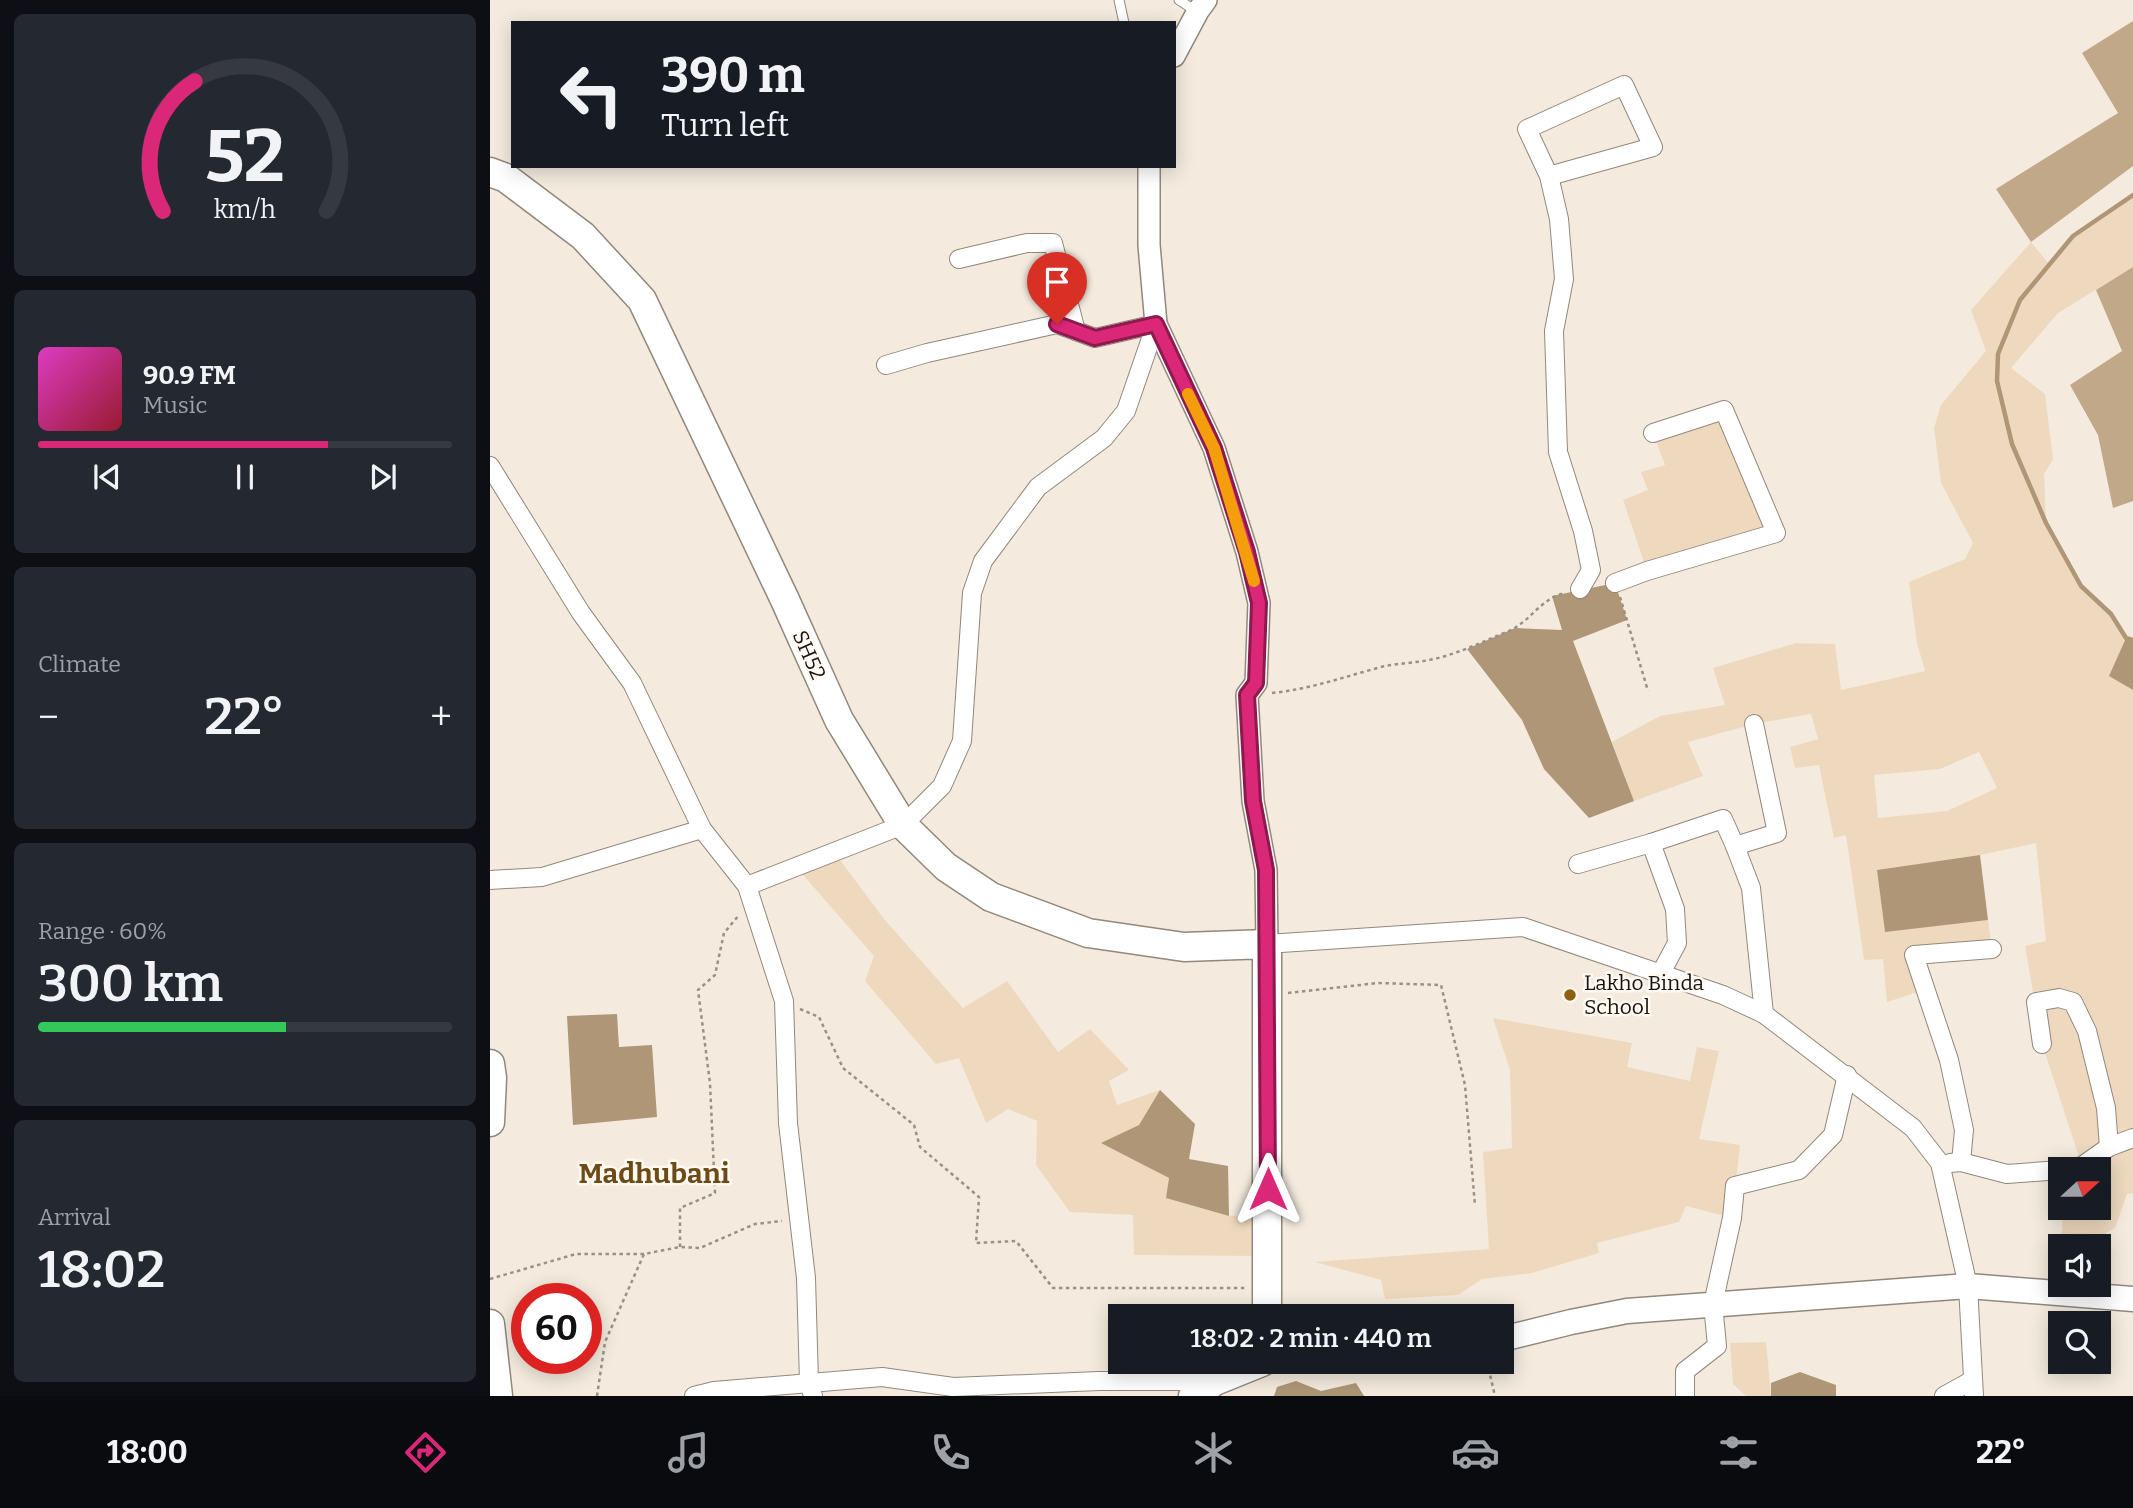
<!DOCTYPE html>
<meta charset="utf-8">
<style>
:root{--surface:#171b24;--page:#242831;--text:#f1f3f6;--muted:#9ea1a6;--line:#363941;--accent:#db2777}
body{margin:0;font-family:Bitter,serif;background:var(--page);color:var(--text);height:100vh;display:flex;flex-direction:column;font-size:26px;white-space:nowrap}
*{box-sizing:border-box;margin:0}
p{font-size:23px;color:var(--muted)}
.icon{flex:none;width:38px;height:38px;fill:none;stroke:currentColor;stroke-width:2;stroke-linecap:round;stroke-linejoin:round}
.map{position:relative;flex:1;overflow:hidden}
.sheet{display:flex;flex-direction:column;gap:14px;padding:14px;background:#0d0f14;width:490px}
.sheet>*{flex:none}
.guide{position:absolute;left:21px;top:21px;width:665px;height:147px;border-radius:0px;box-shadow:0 4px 18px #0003;background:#171b24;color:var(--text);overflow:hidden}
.needle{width:46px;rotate:69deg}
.tools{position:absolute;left:1558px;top:1157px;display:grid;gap:14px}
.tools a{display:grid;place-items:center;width:63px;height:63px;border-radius:0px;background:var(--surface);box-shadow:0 4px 18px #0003;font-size:35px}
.speed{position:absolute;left:21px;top:1283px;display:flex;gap:14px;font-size:35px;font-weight:700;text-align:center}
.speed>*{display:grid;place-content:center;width:91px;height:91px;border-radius:50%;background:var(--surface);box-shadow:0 4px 18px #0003;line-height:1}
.speed .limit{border:10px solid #d22;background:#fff;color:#111}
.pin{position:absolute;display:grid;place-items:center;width:60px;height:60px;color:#fff;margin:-72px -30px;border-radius:50% 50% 50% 0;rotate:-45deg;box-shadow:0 0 7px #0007}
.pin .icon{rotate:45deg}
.me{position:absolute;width:77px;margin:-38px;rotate:0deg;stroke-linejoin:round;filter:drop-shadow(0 0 5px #0008)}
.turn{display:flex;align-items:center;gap:24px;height:147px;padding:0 35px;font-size:32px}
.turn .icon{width:91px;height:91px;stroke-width:2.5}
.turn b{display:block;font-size:49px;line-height:60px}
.big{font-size:52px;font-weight:600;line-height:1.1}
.sheet .widget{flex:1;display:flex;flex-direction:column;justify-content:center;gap:10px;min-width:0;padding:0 24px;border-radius:10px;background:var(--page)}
.sheet .dial{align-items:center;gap:0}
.dial svg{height:182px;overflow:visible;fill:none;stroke:var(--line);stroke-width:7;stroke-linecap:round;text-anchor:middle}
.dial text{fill:var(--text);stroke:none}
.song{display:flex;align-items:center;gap:21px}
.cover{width:84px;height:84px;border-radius:10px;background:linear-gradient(135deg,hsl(310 70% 55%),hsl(350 70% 35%))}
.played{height:7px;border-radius:4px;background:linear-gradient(90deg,var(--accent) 70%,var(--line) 70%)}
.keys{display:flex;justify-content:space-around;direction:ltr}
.heat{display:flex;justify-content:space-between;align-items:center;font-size:38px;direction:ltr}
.charge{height:10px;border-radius:5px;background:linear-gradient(90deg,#34c759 60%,var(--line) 0)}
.trip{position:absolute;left:618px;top:1304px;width:406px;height:70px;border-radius:0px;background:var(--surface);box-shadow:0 4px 18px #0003;font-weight:600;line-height:70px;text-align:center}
.menu{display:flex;height:112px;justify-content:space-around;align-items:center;background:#090b0e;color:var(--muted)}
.menu .icon{width:49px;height:49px}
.menu .current{color:var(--accent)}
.menu b{font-size:32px;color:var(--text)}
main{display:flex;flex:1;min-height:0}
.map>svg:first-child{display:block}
.green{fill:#eed9be;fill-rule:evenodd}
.forest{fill:#c0a888}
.water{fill:#ae9677}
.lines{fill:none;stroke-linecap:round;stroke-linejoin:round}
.stream{stroke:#ae9677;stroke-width:4.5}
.service-casing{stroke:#91887c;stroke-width:11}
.minor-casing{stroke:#91887c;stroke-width:20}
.tertiary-casing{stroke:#91887c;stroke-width:24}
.secondary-casing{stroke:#91887c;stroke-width:27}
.primary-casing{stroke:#91887c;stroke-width:31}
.trunk-casing{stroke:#91887c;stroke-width:31}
.path{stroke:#989188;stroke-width:2.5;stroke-dasharray:3.5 3.5;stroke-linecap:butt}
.service{stroke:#fff;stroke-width:9}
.minor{stroke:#fff;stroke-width:18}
.tertiary{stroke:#fff;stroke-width:21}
.secondary{stroke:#fff;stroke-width:24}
.primary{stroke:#fff;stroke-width:28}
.trunk{stroke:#fff;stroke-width:28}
.route-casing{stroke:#8e194d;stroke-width:18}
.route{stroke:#db2777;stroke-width:12}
.slow{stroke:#f59e0b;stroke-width:12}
.poi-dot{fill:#90610d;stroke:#fff9f1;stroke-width:2.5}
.labels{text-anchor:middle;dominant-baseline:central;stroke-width:5;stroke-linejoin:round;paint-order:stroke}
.street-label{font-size:21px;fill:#17130f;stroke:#fff9f1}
.poi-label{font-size:21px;fill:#17130f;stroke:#fff9f1;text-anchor:start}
.district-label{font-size:28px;font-weight:bold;fill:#6c4b17;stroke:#fff9f1}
</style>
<main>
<section class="sheet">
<div class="widget dial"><svg viewBox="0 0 100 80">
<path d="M14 69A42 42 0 1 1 86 69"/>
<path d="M14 69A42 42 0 0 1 28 12" stroke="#db2777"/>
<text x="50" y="56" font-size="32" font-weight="700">52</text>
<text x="50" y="72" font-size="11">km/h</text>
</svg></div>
<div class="widget">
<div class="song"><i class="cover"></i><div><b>90.9 FM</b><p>Music</p></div></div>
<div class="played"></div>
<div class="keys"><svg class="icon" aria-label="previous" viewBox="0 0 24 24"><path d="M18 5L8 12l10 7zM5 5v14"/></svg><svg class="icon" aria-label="pause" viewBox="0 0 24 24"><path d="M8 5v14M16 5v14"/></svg><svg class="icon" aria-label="next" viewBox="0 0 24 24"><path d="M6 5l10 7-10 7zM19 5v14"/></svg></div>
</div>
<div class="widget"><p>Climate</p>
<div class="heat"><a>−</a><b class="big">22°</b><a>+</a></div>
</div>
<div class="widget"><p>Range · 60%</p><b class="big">300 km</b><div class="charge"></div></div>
<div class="widget"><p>Arrival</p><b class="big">18:02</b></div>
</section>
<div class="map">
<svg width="1643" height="1396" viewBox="0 0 1643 1396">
<rect width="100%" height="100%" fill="#f4ebde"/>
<g class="green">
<path d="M1643,195V267L1568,313L1521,368L1555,394L1563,459L1554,474L1556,523L1591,586L1621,614L1636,638L1619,676L1643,690V1193L1637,1194L1625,1228L1598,1243V1246H1571L1573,1208H1608V1169H1575L1592,1166L1552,1044L1535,946L1556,941L1546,843L1490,855L1387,870L1395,931L1498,920L1502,949L1425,955L1437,989L1397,1002L1393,959L1374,960L1356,835L1344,838L1329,765L1305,768L1300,747L1328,739L1321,714L1264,724L1198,742L1213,776L1144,801L1122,742L1170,716L1235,705L1223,668L1306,643L1345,644L1351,690L1435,671L1427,643L1419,582L1475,559L1483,543L1451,483L1444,428L1451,405L1496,351L1481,310L1541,242L1559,264L1583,236ZM1489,752L1507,788L1457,811L1388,818L1384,775L1450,769Z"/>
<polygon points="1234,410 1286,533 1157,571 1133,500 1158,490 1151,472 1175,465 1163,433"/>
<polygon points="344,852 394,919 473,1008 517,981 568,1052 600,1029 639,1070 619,1081 627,1105 670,1090 649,1125 612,1143 679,1178 676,1198 739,1216 778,1217 777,1256 644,1255 643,1215 580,1212 546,1165 547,1121 518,1109 496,1123 469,1058 446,1064 375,981 384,956 306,867"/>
<polygon points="1003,1018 1142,1043 1137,1067 1200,1081 1207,1047 1229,1051 1209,1139 1250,1145 1242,1218 1196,1206 1189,1222 1107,1243 1109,1253 1042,1273 992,1279 968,1295 895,1299 891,1280 825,1262 999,1249 993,1152 1022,1148 1020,1070"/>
<polygon points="1276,1342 1281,1396 1256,1396 1243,1384 1240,1343"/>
</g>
<g class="forest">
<polygon points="1643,21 1643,166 1541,242 1506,189 1628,113 1592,53"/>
<polygon points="1643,267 1643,501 1623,508 1608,435 1580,385 1632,351 1606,290"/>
</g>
<g class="water">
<polygon points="1125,583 1137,620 1083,641 1144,801 1099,818 1054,769 1032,720 977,649 1025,628 1072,630 1062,596"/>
<polygon points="1636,638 1643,640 1643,690 1619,676"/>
<polygon points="1490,855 1498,920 1395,932 1387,870"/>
<polygon points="127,1014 129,1047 162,1045 167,1117 83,1125 77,1016"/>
<polygon points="670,1090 705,1124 699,1159 738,1166 739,1216 676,1198 679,1178 611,1143 649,1125"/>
<polygon points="1310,1372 1346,1385 1346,1396 1281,1396 1281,1383"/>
<polygon points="806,1381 831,1391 866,1383 874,1396 784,1396 787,1387"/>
</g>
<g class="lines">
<polyline class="stream" points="1643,195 1583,236 1530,300 1508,354 1507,381 1522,444 1556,523 1591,586 1621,614 1636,638 1643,640"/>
<g class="service-casing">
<g id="service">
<polyline points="629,0 634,23"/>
<polyline points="689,0 706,11"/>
</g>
</g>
<g class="minor-casing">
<g id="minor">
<polyline points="1059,176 1037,129 1134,85 1163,147 1059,176 1069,219 1074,279 1064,331 1068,452 1093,531 1101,570 1090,589"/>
<polyline points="469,259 537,243 563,243 586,331"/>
<polyline points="396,365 437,353 567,324 605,338 666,324"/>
<polyline points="0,466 91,613 142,683 212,829 257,886 294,1001 298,1123 316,1278 319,1382 323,1396"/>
<polyline points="1125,583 1157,571 1286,533 1234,410 1163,433"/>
<polyline points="1264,724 1287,833 1245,846 1261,888 1274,1014"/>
<polyline points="1161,843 1233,819 1245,846"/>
<polyline points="1088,864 1161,843 1185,909 1187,943 1171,973"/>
<polyline points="0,880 52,877 212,829"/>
<polyline points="257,886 413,825 452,786 472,741 482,593 493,561 548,487 614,438 636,411 666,324"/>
<polyline points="777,944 1033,927 1233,995 1274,1014 1423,1128 1450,1163 1478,1286 1484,1396"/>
<polyline points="1552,1044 1546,1002 1569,998 1583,1002 1597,1031 1616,1108 1619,1147"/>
<polyline points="1471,1162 1474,1130 1459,1060 1424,955 1502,949"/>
<polyline points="1460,1163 1471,1162 1517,1174 1570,1170"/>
<polyline points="1575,1169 1592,1166 1619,1147 1643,1138"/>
<polyline points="204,1396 224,1391 392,1377 463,1387 609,1381 722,1381"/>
<polyline points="1195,1396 1195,1371 1227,1346 1223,1304 1242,1218 1245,1186 1309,1170 1343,1135 1357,1075"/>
<polyline points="1454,1396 1483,1380"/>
</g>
</g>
<g class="tertiary-casing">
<g id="tertiary">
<polyline points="684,56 708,11 716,0"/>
<polyline points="659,166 659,245 666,324 724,448 757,552 769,603 766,683 757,695 763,801 776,870 777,944"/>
</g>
</g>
<g class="secondary-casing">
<polyline id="secondary" points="1012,1339 1081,1322 1137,1311 1478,1286 1643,1299"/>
</g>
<g class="primary-casing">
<g id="primary">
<polyline points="0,172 16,178 93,236 152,300 295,600 349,720 413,825 456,867 501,897 598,933 694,947 777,944 777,1316"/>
<polyline points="703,1396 725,1381 772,1362"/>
</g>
</g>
<g class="trunk-casing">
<g id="trunk">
<polyline points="0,1064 2,1078 0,1122"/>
<polyline points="0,1324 8,1396"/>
</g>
</g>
<g class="path">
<polyline points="1130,597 1158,691"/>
<path d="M782,693C820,689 854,677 891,667C908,663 927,663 944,659C970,653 994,641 1019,631C1041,621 1051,598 1075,593"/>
<polyline points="798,993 888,983 951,985 975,1085 985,1206"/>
<polyline points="310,1009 329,1017 353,1068 424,1125 430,1147 489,1197 486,1243 526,1241 563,1288 755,1288"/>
<polyline points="190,1247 190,1208 225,1193 220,1083 208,990 225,975 234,933 249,915"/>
<polyline points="0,1279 86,1254 154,1254"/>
<polyline points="997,1362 1005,1396"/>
<polyline points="107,1396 115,1342 154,1254 190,1247 210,1248 265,1224 292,1221"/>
</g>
<use href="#service" class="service"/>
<use href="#minor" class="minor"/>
<use href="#tertiary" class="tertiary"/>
<use href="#secondary" class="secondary"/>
<use href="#primary" class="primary"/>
<use href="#trunk" class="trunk"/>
</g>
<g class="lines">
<g class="route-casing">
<polyline id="route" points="567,324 605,338 666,324 724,448 757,552 769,603 766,683 757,695 763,801 776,870 778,1189"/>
</g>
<use href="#route" class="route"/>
<polyline class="slow" points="698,394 724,448 764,581"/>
</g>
<circle class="poi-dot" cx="1080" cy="995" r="7"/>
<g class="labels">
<g class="street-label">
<text transform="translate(319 655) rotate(66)">SH52</text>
</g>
<g class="poi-label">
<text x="1094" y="983">Lakho Binda<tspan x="1094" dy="24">School</tspan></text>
</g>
<g class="district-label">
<text x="164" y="1173">Madhubani</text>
</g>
</g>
</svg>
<div class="tools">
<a><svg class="needle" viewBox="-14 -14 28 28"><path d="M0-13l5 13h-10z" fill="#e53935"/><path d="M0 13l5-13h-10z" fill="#9ea1a6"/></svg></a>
<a><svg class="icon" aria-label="sound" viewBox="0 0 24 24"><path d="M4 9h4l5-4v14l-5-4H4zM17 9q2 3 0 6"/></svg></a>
<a><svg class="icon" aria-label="search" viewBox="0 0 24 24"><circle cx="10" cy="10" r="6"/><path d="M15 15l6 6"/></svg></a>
</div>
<div class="speed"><div class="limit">60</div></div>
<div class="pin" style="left:567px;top:324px;background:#d93025"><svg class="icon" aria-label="arrive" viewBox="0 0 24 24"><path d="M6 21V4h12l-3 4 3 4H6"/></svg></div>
<svg class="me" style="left:778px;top:1189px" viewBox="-20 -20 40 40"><path d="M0-17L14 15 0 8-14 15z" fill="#db2777" stroke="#fff" stroke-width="4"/></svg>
<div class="trip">18:02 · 2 min · 440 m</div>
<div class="guide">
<div class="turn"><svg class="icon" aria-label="left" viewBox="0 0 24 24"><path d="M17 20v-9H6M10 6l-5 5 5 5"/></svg><div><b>390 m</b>Turn left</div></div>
</div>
</div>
</main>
<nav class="menu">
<b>18:00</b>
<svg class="icon current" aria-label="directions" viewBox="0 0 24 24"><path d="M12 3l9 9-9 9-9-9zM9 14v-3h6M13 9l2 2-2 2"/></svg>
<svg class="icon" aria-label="music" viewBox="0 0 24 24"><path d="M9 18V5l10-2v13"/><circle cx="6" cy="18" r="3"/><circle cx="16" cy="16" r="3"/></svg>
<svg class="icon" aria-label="phone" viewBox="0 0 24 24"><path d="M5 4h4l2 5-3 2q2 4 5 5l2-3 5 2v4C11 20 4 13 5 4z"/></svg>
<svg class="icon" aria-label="climate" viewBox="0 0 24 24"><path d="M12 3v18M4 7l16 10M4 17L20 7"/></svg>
<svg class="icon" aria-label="car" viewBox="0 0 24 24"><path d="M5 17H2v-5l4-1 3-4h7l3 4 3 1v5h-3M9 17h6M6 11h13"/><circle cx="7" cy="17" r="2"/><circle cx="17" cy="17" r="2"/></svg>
<svg class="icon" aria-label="filters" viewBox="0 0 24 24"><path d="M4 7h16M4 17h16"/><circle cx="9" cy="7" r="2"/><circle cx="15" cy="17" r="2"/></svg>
<b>22°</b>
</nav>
